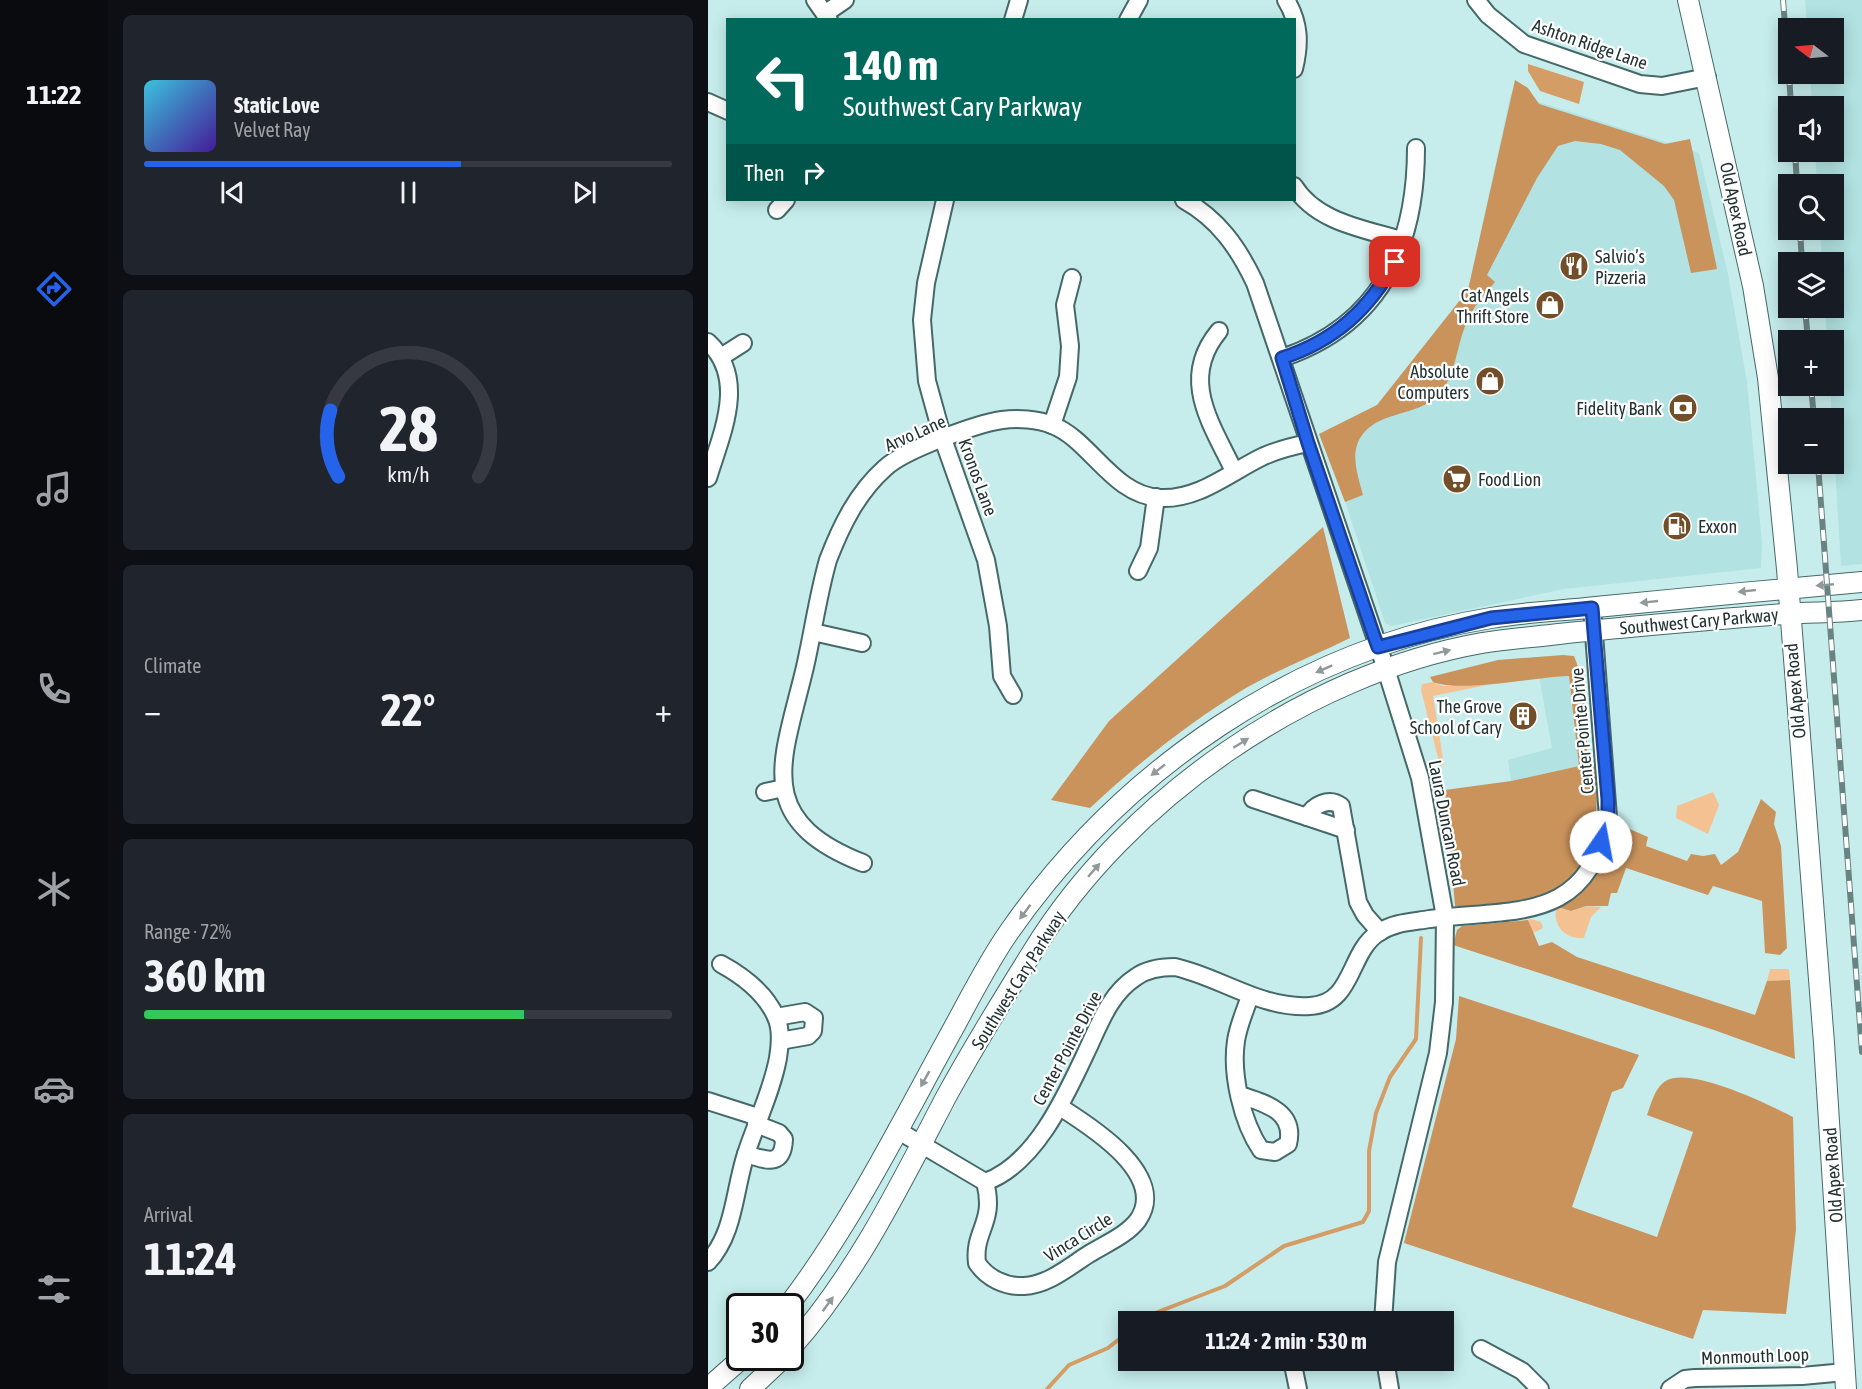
<!DOCTYPE html>
<meta charset="utf-8">
<style>
:root{--surface:#171b24;--page:#20242c;--text:#f1f3f6;--muted:#9ea1a6;--line:#363941;--accent:#2563eb}
body{margin:0;font-family:"Asap Condensed",sans-serif;background:var(--page);color:var(--text);height:100vh;display:flex;flex-direction:column;font-size:22px;white-space:nowrap}
*{box-sizing:border-box;margin:0}
p{font-size:20px;color:var(--muted)}
.icon{flex:none;width:33px;height:33px;fill:none;stroke:currentColor;stroke-width:2;stroke-linecap:round;stroke-linejoin:round}
.map{position:relative;flex:1;overflow:hidden}
.details{display:flex;flex-direction:column;gap:15px;padding:15px;background:#0d0f14;width:600px}
.details>*{flex:none}
.banner{position:absolute;left:18px;top:18px;width:570px;height:183px;border-radius:0px;box-shadow:0 3px 15px #0003;background:#00695c;color:#fff;overflow:hidden}
.needle{width:39px;rotate:286deg}
.buttons{position:absolute;left:1070px;top:18px;display:grid;gap:12px}
.buttons a{display:grid;place-items:center;width:66px;height:66px;border-radius:0px;background:var(--surface);box-shadow:0 3px 15px #0003;font-size:30px}
.speed{position:absolute;left:18px;top:1293px;display:flex;gap:12px;font-size:30px;font-weight:700;text-align:center}
.speed>*{display:grid;place-content:center;width:78px;height:78px;border-radius:50%;background:var(--surface);box-shadow:0 3px 15px #0003;line-height:1}
.speed .limit{border:3px solid #111;border-radius:9px;background:#fff;color:#111}
.pin{position:absolute;display:grid;place-items:center;width:51px;height:51px;color:#fff;margin:-26px;border-radius:12px;box-shadow:0 3px 9px #0006}
.me{position:absolute;width:66px;margin:-33px;rotate:12deg;stroke-linejoin:round;filter:drop-shadow(0 0 4px #0008)}
.turn{display:flex;align-items:center;gap:21px;height:126px;padding:0 18px;font-size:27px}
.turn .icon{width:78px;height:78px;stroke-width:2.5}
.turn b{display:block;font-size:42px;line-height:51px}
.then{display:flex;align-items:center;height:57px;padding:0 18px;background:#0003;gap:12px;font-size:22px}
.big{font-size:45px;font-weight:700;line-height:1.1}
.details .card{flex:1;display:flex;flex-direction:column;justify-content:center;gap:9px;min-width:0;padding:0 21px;border-radius:9px;background:var(--page)}
.details .dial{align-items:center;gap:0}
.dial svg{height:156px;overflow:visible;fill:none;stroke:var(--line);stroke-width:7;stroke-linecap:round;text-anchor:middle}
.dial text{fill:var(--text);stroke:none}
.song{display:flex;align-items:center;gap:18px}
.cover{width:72px;height:72px;border-radius:9px;background:linear-gradient(135deg,hsl(190 70% 55%),hsl(260 70% 35%))}
.played{height:6px;border-radius:3px;background:linear-gradient(90deg,var(--accent) 60%,var(--line) 60%)}
.keys{display:flex;justify-content:space-around;direction:ltr}
.heat{display:flex;justify-content:space-between;align-items:center;font-size:33px;direction:ltr}
.charge{height:9px;border-radius:4px;background:linear-gradient(90deg,#34c759 72%,var(--line) 0)}
.trip{position:absolute;left:410px;top:1311px;width:336px;height:60px;border-radius:0px;background:var(--surface);box-shadow:0 3px 15px #0003;font-weight:700;line-height:60px;text-align:center}
main{display:flex;flex:1;min-height:0}
.tabs{display:flex;flex-direction:column;width:108px;justify-content:space-around;align-items:center;background:#090b0e;color:var(--muted)}
.tabs .icon{width:42px;height:42px}
.tabs .selected{color:var(--accent)}
.tabs b{font-size:27px;color:var(--text)}
.map>svg:first-child{display:block}
.built{fill:#b2e2e2}
.green{fill:#f4c292}
.forest{fill:#ca935c}
.water{fill:#d49d65}
.lines{fill:none;stroke-linecap:round;stroke-linejoin:round}
.stream{stroke:#d49d65;stroke-width:4}
.minor-casing{stroke:#456868;stroke-width:20}
.major-casing{stroke:#456868;stroke-width:22}
.minor{stroke:#fff;stroke-width:16}
.major{stroke:#fff;stroke-width:20}
.rail-casing{stroke:#698382;stroke-width:6}
.rail{stroke:#fff;stroke-width:4;stroke-dasharray:11;stroke-linecap:butt}
.oneway{fill:#919898}
.route-casing{stroke:#184099;stroke-width:15}
.route{stroke:#2563eb;stroke-width:10}
.labels{text-anchor:middle;dominant-baseline:central;stroke-width:4.5;stroke-linejoin:round;paint-order:stroke}
.street-label{font-size:18px;fill:#233232;stroke:#fff}
.poi-label{font-size:18px;fill:#233232;stroke:#fff;text-anchor:end}
</style>
<main>
<nav class="tabs">
<b>11:22</b>
<svg class="icon selected" aria-label="directions" viewBox="0 0 24 24"><path d="M12 3l9 9-9 9-9-9zM9 14v-3h6M13 9l2 2-2 2"/></svg>
<svg class="icon" aria-label="music" viewBox="0 0 24 24"><path d="M9 18V5l10-2v13"/><circle cx="6" cy="18" r="3"/><circle cx="16" cy="16" r="3"/></svg>
<svg class="icon" aria-label="phone" viewBox="0 0 24 24"><path d="M5 4h4l2 5-3 2q2 4 5 5l2-3 5 2v4C11 20 4 13 5 4z"/></svg>
<svg class="icon" aria-label="climate" viewBox="0 0 24 24"><path d="M12 3v18M4 7l16 10M4 17L20 7"/></svg>
<svg class="icon" aria-label="car" viewBox="0 0 24 24"><path d="M5 17H2v-5l4-1 3-4h7l3 4 3 1v5h-3M9 17h6M6 11h13"/><circle cx="7" cy="17" r="2"/><circle cx="17" cy="17" r="2"/></svg>
<svg class="icon" aria-label="filters" viewBox="0 0 24 24"><path d="M4 7h16M4 17h16"/><circle cx="9" cy="7" r="2"/><circle cx="15" cy="17" r="2"/></svg>
</nav>
<section class="details">
<div class="card">
<div class="song"><i class="cover"></i><div><b>Static Love</b><p>Velvet Ray</p></div></div>
<div class="played"></div>
<div class="keys"><svg class="icon" aria-label="previous" viewBox="0 0 24 24"><path d="M18 5L8 12l10 7zM5 5v14"/></svg><svg class="icon" aria-label="pause" viewBox="0 0 24 24"><path d="M8 5v14M16 5v14"/></svg><svg class="icon" aria-label="next" viewBox="0 0 24 24"><path d="M6 5l10 7-10 7zM19 5v14"/></svg></div>
</div>
<div class="card dial"><svg viewBox="0 0 100 80">
<path d="M14 69A42 42 0 1 1 86 69"/>
<path d="M14 69A42 42 0 0 1 10 35" stroke="#2563eb"/>
<text x="50" y="56" font-size="32" font-weight="700">28</text>
<text x="50" y="72" font-size="11">km/h</text>
</svg></div>
<div class="card"><p>Climate</p>
<div class="heat"><a>−</a><b class="big">22°</b><a>+</a></div>
</div>
<div class="card"><p>Range · 72%</p><b class="big">360 km</b><div class="charge"></div></div>
<div class="card"><p>Arrival</p><b class="big">11:24</b></div>
</section>
<div class="map">
<svg width="1154" height="1389" viewBox="0 0 1154 1389">
<rect width="100%" height="100%" fill="#c6edec"/>
<g class="built">
<polygon points="1097,0 1154,0 1154,564 1133,566 1122,386 1125,386 1125,340 1119,340 1117,308 1125,308 1125,262 1114,262 1112,230 1125,230 1125,184 1109,184 1107,152 1125,152 1125,106 1104,106 1102,74 1125,74 1125,28 1099,28"/>
<polygon points="803,93 991,153 1020,274 1039,382 1054,543 1053,568 856,589 683,626 677,623 634,492 611,434 669,405 760,290"/>
<polygon points="861,676 871,766 803,781 800,760 844,748 831,677"/>
</g>
<g class="green">
<polygon points="725,682 735,686 784,684 725,696 736,765 732,766 713,690 714,684"/>
<polygon points="1005,792 1011,805 1000,834 968,818 969,806"/>
<path d="M878,906L893,907L883,917L876,938C858,940 843,925 849,907L863,911Z"/>
<polygon points="823,919 833,922 835,928 825,933 820,920"/>
<polygon points="1062,969 1081,969 1082,980 1059,981"/>
</g>
<g class="forest">
<path d="M807,80L820,88L831,104L957,144L982,139L1009,269L983,273L966,200L956,186L912,150L893,144L867,141L850,146L829,178L779,275L787,282C776,295 764,308 758,324C748,347 748,378 729,396C706,419 663,409 649,445C644,460 651,480 655,495L637,502L611,434L669,405L760,290Z"/>
<path d="M615,527L642,638C608,655 571,669 538,688C482,722 430,763 382,808L343,800L401,721Z"/>
<path d="M855,655L866,656C880,689 878,729 880,765L887,764L888,767C896,875 854,916 747,906L737,790L803,781L871,766L861,676C825,677 755,693 725,682L722,677L790,660Z"/>
<path d="M1053,799L1068,812L1066,824L1073,846L1079,948L1072,955L1057,953L1054,901L1005,886L1000,895L918,868L909,893H903L900,906H878L863,911L849,907C884,882 892,869 909,829L917,827L940,837L938,846L979,861L983,854L995,856L1007,854L1013,865L1030,852Z"/>
<polygon points="820,920 831,946 844,942 869,957 1047,1015 1059,981 1082,980 1087,1059 1006,1030 745,945 749,930 754,926"/>
<path d="M751,996L931,1055L915,1088L904,1092L864,1207L949,1237L985,1132L939,1115C943,1104 946,1090 956,1082C980,1064 1061,1105 1085,1117L1088,1230L1078,1314L995,1310L985,1339L696,1243L748,1039Z"/>
</g>
<polygon class="water" points="820,64 876,82 871,104 832,91 820,71"/>
<g class="lines">
<g class="stream">
<polyline points="433,1322 442,1315 517,1286 576,1246 655,1222 661,1211 661,1151 668,1113 682,1077 708,1039 713,938"/>
<polyline points="339,1389 361,1365 400,1348 420,1332"/>
</g>
<g class="minor-casing">
<g id="minor">
<polyline points="107,0 121,20"/>
<path d="M578,0C592,23 592,44 586,69"/>
<polyline points="768,0 780,15 816,44 932,84 954,86 999,77"/>
<polyline points="118,13 137,0"/>
<polyline points="305,20 311,0"/>
<polyline points="420,20 431,0"/>
<polyline points="0,102 20,111"/>
<path d="M586,186C609,223 658,229 696,241"/>
<polyline points="237,200 218,283 214,320 219,381 235,439 278,560 290,626 294,676 305,695"/>
<path d="M476,200C510,219 530,247 547,283L678,669L712,778L737,917L736,1002L730,1053L679,1262L675,1322"/>
<polyline points="69,210 78,200"/>
<path d="M511,331C471,379 503,423 526,471"/>
<path d="M0,342C40,379 13,435 0,478"/>
<polyline points="13,357 35,343"/>
<path d="M574,358C672,325 708,247 708,148"/>
<polyline points="344,425 360,377 362,346 357,305 364,278"/>
<polyline points="430,571 441,548 448,497"/>
<polyline points="105,632 154,643"/>
<polyline points="57,792 76,788"/>
<path d="M545,799L599,817C605,805 621,797 633,806L650,902L657,915L672,932"/>
<polyline points="599,817 638,830"/>
<path d="M155,863C43,819 75,760 97,667C105,632 110,595 120,560C133,526 149,493 177,468C196,450 268,424 294,420C309,418 330,419 344,425C383,440 404,495 452,498C491,500 522,472 556,456C570,450 585,446 600,443"/>
<polyline points="68,1017 97,1012 106,1018 105,1031 100,1036 72,1041"/>
<path d="M532,1095C556,1103 588,1111 580,1144L567,1152L553,1150C534,1122 523,1074 528,1041C530,1026 537,1011 542,996"/>
<polyline points="0,1101 50,1117"/>
<path d="M189,1130L277,1182C329,1164 360,1091 382,1044C393,1020 404,992 428,977C439,969 453,967 467,967C512,977 553,1009 602,1006C646,1004 640,953 670,933C686,922 704,922 722,919C805,908 880,925 900,817L884,608"/>
<path d="M38,1154C58,1160 75,1168 76,1139L71,1133L48,1124"/>
<path d="M277,1182C288,1223 265,1230 269,1263C279,1278 297,1287 316,1286C340,1285 362,1266 381,1254C397,1244 419,1235 430,1220C461,1175 382,1126 352,1107"/>
<path d="M0,1262C27,1233 26,1190 38,1154C48,1123 64,1091 70,1058C72,1046 73,1028 68,1017C57,992 35,976 13,964"/>
<polyline points="773,1349 814,1371 832,1389"/>
<polyline points="584,1360 590,1389"/>
<polyline points="677,1360 682,1389"/>
<polyline points="962,1389 977,1379 987,1378 1094,1376 1137,1372"/>
</g>
</g>
<g class="major-casing">
<g id="major">
<polyline points="980,0 1045,286 1060,378 1079,569 1116,1043 1138,1389"/>
<path d="M80,1306C145,1221 193,1123 245,1029C263,996 280,962 301,932C413,771 588,649 783,618C818,612 853,611 888,607C977,598 1065,590 1154,582"/>
<path d="M82,1349C149,1274 192,1185 238,1097C265,1048 295,999 325,951C418,800 598,674 774,643C799,639 825,637 851,634C926,626 1001,620 1076,614C1102,612 1128,613 1154,610"/>
<polyline points="0,1388 34,1358"/>
<polyline points="42,1389 75,1358"/>
</g>
</g>
<use href="#minor" class="minor"/>
<use href="#major" class="major"/>
<g class="rail-casing">
<g id="rail">
<polyline points="1075,0 1080,63"/>
<polyline points="1081,74 1083,106"/>
<polyline points="1087,152 1089,184"/>
<polyline points="1092,230 1094,262"/>
<polyline points="1097,308 1100,340"/>
<polyline points="1103,386 1106,418"/>
<polyline points="1110,464 1154,1052"/>
</g>
</g>
<use href="#rail" class="rail"/>
</g>
<defs><path id="oneway-solid" d="M-6-.8H1V-3.2L6.5 0L1 3.2V.8H-6Z" transform="scale(1.5)"/></defs>
<g class="oneway">
<use href="#oneway-solid" transform="translate(1117 585) rotate(175)"/>
<use href="#oneway-solid" transform="translate(1039 591) rotate(174)"/>
<use href="#oneway-solid" transform="translate(941 602) rotate(174)"/>
<use href="#oneway-solid" transform="translate(734 652) rotate(-14)"/>
<use href="#oneway-solid" transform="translate(616 669) rotate(156)"/>
<use href="#oneway-solid" transform="translate(533 743) rotate(-32)"/>
<use href="#oneway-solid" transform="translate(450 770) rotate(142)"/>
<use href="#oneway-solid" transform="translate(386 870) rotate(-49)"/>
<use href="#oneway-solid" transform="translate(317 912) rotate(127)"/>
<use href="#oneway-solid" transform="translate(217 1079) rotate(119)"/>
<use href="#oneway-solid" transform="translate(120 1304) rotate(-54)"/>
</g>
<g class="lines">
<g class="route-casing">
<path id="route" d="M687,262C661,310 626,341 574,358L600,443L666,636L670,647L783,618L884,608L900,799V817L893,842"/>
</g>
<use href="#route" class="route"/>
</g>
<defs>
<g id="restaurant-disc" transform="scale(1.5)"><circle r="9.5" fill="#734f29" stroke="#fff"/><path d="M-5-6h1v4h1v-4h1v4h1v-4h1v5L-1.5 .5V6h-2V.5L-5-1ZM5-6V6H3V1.5H1.5Q1.5-4 5-6Z" fill="#fff"/></g>
<g id="shop-disc" transform="scale(1.5)"><circle r="9.5" fill="#734f29" stroke="#fff"/><path d="M-5-2.5h2.3a2.7 3.5 0 0 1 5.4 0H5L5.5 6h-11ZM-1.5-2.5h3a1.5 2.3 0 0 0-3 0Z" fill="#fff"/></g>
<g id="bank-disc" transform="scale(1.5)"><circle r="9.5" fill="#734f29" stroke="#fff"/><path d="M-6-4H6V4H-6ZM0-2.3a2.3 2.3 0 1 0 0 4.6a2.3 2.3 0 1 0 0-4.6Z" fill="#fff"/></g>
<g id="supermarket-disc" transform="scale(1.5)"><circle r="9.5" fill="#734f29" stroke="#fff"/><path d="M-6-5.5h2.5l.6 2H6L4.5 2H-2.5L-4.4-4H-6ZM-1.5 3.2a1.3 1.3 0 1 0 .1 0ZM3 3.2a1.3 1.3 0 1 0 .1 0Z" fill="#fff"/></g>
<g id="fuel-disc" transform="scale(1.5)"><circle r="9.5" fill="#734f29" stroke="#fff"/><path d="M-5.5-6h7V0h2V4h1.3V-2.5L3-4.5l.8-.8L6-3V5H2.5V1h-1V6h-7ZM-4.2-4.7v3.2H.2V-4.7Z" fill="#fff"/></g>
<g id="building-disc" transform="scale(1.5)"><circle r="9.5" fill="#734f29" stroke="#fff"/><path d="M-4-6H4V6H1V3H-1V6H-4ZM-2.5-4.3h1.7v1.8h-1.7ZM.8-4.3h1.7v1.8H.8ZM-2.5-1h1.7V.8h-1.7ZM.8-1h1.7V.8H.8Z" fill="#fff"/></g>
</defs>
<g fill-rule="evenodd">
<use href="#restaurant-disc" x="866" y="266"/>
<use href="#shop-disc" x="842" y="305"/>
<use href="#shop-disc" x="782" y="381"/>
<use href="#bank-disc" x="975" y="408"/>
<use href="#supermarket-disc" x="749" y="479"/>
<use href="#fuel-disc" x="969" y="526"/>
<use href="#building-disc" x="815" y="716"/>
</g>
<g class="labels">
<g class="street-label">
<text transform="translate(882 44) rotate(19)">Ashton Ridge Lane</text>
<text transform="translate(1028 209) rotate(78)">Old Apex Road</text>
<text transform="translate(207 433) rotate(-24)">Arvo Lane</text>
<text transform="translate(270 477) rotate(70)">Kronos Lane</text>
<text transform="translate(991 621) rotate(-5)">Southwest Cary Parkway</text>
<text transform="translate(1087 691) rotate(-95)">Old Apex Road</text>
<text transform="translate(874 731) rotate(-95)">Center Pointe Drive</text>
<text transform="translate(739 823) rotate(79)">Laura Duncan Road</text>
<text transform="translate(310 980) rotate(-58)">Southwest Cary Parkway</text>
<text transform="translate(359 1048) rotate(-62)">Center Pointe Drive</text>
<text transform="translate(1125 1175) rotate(-94)">Old Apex Road</text>
<text transform="translate(370 1237) rotate(-32)">Vinca Circle</text>
<text transform="translate(1047 1356) rotate(-2)">Monmouth Loop</text>
</g>
<g class="poi-label">
<text x="887" y="256" text-anchor="start">Salvio’s<tspan x="887" dy="21">Pizzeria</tspan></text>
<text x="821" y="295">Cat Angels<tspan x="821" dy="21">Thrift Store</tspan></text>
<text x="761" y="371">Absolute<tspan x="761" dy="21">Computers</tspan></text>
<text x="954" y="408">Fidelity Bank</text>
<text x="770" y="479" text-anchor="start">Food Lion</text>
<text x="990" y="526" text-anchor="start">Exxon</text>
<text x="794" y="706">The Grove<tspan x="794" dy="21">School of Cary</tspan></text>
</g>
</g>
</svg>
<div class="buttons">
<a><svg class="needle" viewBox="-14 -14 28 28"><path d="M0-13l5 13h-10z" fill="#e53935"/><path d="M0 13l5-13h-10z" fill="#9ea1a6"/></svg></a>
<a><svg class="icon" aria-label="sound" viewBox="0 0 24 24"><path d="M4 9h4l5-4v14l-5-4H4zM17 9q2 3 0 6"/></svg></a>
<a><svg class="icon" aria-label="search" viewBox="0 0 24 24"><circle cx="10" cy="10" r="6"/><path d="M15 15l6 6"/></svg></a>
<a><svg class="icon" aria-label="layers" viewBox="0 0 24 24"><path d="M12 4l9 5-9 5-9-5zM3 14l9 5 9-5"/></svg></a>
<a>+</a>
<a>−</a>
</div>
<div class="speed"><div class="limit">30</div></div>
<div class="pin" style="left:687px;top:262px;background:#d93025"><svg class="icon" aria-label="arrive" viewBox="0 0 24 24"><path d="M6 21V4h12l-3 4 3 4H6"/></svg></div>
<svg class="me" style="left:893px;top:842px" viewBox="-20 -20 40 40"><circle r="19" fill="#fff"/><path d="M0-13L10 11 0 6-10 11z" fill="#2563eb"/></svg>
<div class="trip">11:24 · 2 min · 530 m</div>
<div class="banner">
<div class="turn"><svg class="icon" aria-label="left" viewBox="0 0 24 24"><path d="M17 20v-9H6M10 6l-5 5 5 5"/></svg><div><b>140 m</b>Southwest Cary Parkway</div></div>
<div class="then">Then<svg class="icon" aria-label="right" viewBox="0 0 24 24"><path d="M7 20v-9h11M14 6l5 5-5 5"/></svg></div>
</div>
</div>
</main>
